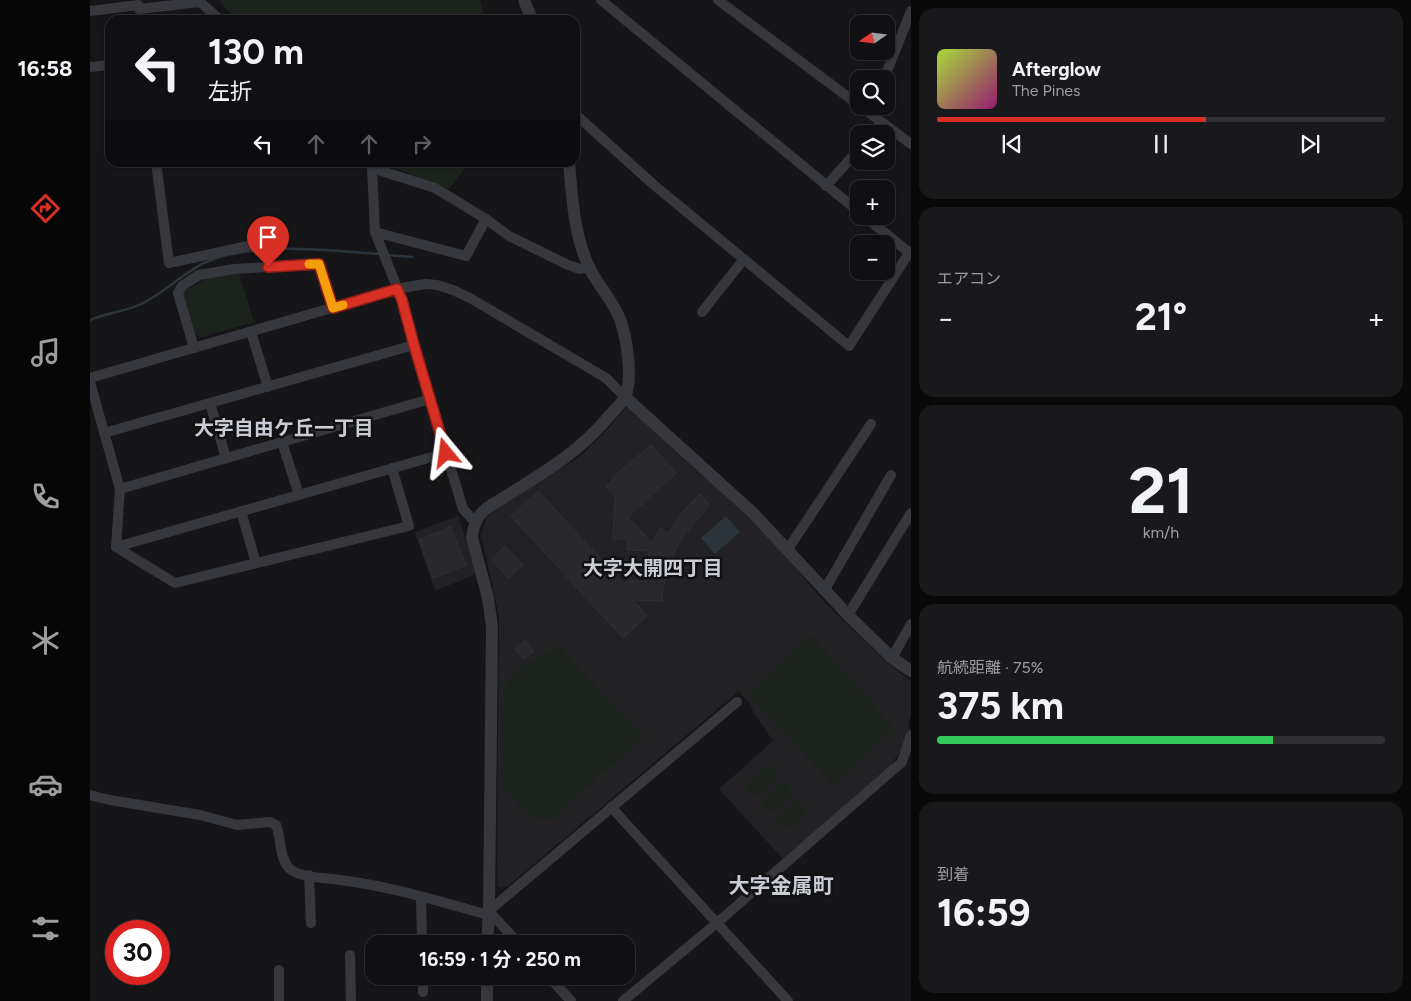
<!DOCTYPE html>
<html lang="ja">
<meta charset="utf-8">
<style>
:root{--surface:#101012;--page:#19191b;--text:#f1f3f6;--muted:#9c9d9f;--line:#303032;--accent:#d93025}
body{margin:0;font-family:Figtree,"Noto Sans JP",sans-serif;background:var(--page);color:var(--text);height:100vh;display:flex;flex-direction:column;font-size:19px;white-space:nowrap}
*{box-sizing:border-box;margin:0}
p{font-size:16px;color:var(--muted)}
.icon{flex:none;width:28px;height:28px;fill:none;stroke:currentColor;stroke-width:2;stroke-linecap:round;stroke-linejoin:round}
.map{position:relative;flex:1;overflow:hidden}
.drawer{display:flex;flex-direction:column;gap:8px;padding:8px;background:#09090a;width:500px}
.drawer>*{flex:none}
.hud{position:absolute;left:15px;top:15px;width:475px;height:152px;border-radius:15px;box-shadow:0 1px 4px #0004,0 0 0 1px var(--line);background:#101012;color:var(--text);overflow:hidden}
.needle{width:32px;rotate:256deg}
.fabs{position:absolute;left:760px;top:15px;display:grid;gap:10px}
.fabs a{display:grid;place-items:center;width:45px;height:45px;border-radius:10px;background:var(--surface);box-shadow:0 1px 4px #0004,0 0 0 1px var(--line);font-size:25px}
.speed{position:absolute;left:15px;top:920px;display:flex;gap:10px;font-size:25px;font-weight:700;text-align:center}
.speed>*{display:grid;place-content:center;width:65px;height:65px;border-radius:50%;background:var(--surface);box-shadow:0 1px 4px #0004,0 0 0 1px var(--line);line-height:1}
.speed .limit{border:8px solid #d22;background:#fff;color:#111}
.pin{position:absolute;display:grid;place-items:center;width:42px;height:42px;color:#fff;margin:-51px -21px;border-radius:50% 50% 50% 0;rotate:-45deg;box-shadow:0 0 5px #0007}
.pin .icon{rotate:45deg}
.me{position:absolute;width:55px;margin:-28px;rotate:344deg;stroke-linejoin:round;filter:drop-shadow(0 0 4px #0008)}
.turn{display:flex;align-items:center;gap:18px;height:105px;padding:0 20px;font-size:22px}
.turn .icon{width:65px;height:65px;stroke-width:2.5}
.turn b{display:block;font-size:35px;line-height:42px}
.lanes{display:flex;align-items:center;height:48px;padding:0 20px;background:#0003;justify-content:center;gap:25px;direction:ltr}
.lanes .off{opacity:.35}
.big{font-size:38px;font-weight:700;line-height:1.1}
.drawer .card{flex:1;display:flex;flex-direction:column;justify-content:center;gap:8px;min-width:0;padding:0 18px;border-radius:15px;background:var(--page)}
.drawer .dial{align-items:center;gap:0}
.dial b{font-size:65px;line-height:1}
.song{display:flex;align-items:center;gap:15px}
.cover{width:60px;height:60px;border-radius:8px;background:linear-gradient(135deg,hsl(80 70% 55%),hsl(320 70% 35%))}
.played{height:5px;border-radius:2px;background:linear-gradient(90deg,var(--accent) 60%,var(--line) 60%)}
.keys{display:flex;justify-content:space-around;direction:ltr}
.heat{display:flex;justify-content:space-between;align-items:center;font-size:28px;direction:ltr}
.charge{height:8px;border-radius:4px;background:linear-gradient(90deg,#34c759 75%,var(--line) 0)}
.trip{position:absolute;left:275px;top:935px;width:270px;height:50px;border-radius:15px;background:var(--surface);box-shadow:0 1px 4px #0004,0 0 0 1px var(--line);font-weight:700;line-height:50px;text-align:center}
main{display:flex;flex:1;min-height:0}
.dock{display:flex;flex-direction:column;width:90px;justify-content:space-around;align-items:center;background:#060607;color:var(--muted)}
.dock .icon{width:35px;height:35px}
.dock .on{color:var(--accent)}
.dock b{font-size:22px;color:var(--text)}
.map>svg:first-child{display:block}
.built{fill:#222225}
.green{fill:#1c231d}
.water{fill:#2c353c}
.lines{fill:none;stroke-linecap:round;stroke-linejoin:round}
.stream{stroke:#2c353c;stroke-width:2.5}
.building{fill:#29292c;stroke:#303034}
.minor{stroke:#37383d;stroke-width:10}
.tertiary{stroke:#37383d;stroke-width:12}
.route-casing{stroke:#8d1f18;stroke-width:12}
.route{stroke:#d93025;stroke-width:9}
.slow{stroke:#f59e0b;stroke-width:9}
.labels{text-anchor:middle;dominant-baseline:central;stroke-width:5;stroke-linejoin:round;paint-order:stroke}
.neighbourhood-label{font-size:20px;font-weight:bold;fill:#c9ccd4;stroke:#111113}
.quarter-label{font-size:21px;font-weight:bold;fill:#c9ccd4;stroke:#111113}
</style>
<main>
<nav class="dock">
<b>16:58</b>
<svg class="icon on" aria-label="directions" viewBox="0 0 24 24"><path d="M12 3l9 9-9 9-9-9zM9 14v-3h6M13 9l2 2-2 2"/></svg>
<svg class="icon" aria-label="music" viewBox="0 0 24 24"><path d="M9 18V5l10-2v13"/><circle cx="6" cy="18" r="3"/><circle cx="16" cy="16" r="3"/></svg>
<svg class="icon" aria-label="phone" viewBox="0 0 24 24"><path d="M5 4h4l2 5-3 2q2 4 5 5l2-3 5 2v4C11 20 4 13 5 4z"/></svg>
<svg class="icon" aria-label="climate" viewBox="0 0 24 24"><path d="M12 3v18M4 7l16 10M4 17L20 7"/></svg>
<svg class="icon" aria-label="car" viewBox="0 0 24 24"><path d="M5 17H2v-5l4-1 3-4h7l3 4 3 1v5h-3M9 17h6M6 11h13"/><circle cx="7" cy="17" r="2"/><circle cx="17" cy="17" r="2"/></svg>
<svg class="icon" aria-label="filters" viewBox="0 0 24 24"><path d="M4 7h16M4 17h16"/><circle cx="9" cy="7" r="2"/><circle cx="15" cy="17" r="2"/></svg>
</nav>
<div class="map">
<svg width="821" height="1001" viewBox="0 0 821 1001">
<rect width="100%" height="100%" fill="#161618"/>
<g class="built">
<polygon points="537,407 677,534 736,604 800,665 821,681 821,712 818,725 820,733 812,749 795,773 693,859 629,789 683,741 664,713 660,704 649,691 418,886 411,888 408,886 407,861 409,616 393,544 391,536 394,525 397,517 405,510 488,458 512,435"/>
<polygon points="368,516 386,570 384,575 345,591 325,532"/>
</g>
<g class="green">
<polygon points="129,0 390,0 395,20 146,20"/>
<polygon points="292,163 379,163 359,189"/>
<polygon points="149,273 164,322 111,337 105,334 93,292 115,279"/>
<polygon points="722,636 805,729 742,785 659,693"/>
<polygon points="469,646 553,736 463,819 451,820 443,817 430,807 412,782 411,700 418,681 428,671 447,657"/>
<polygon points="678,765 688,776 665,797 655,787"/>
<polygon points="694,782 703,793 680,814 671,804"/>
<polygon points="708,800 718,810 695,831 685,821"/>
</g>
<polygon class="water" points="636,516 650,532 625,554 611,538"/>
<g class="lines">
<g class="stream">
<polyline points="296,255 322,257"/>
<path d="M0,320C16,313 35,312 51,304C74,294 91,274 114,263C163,240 238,251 291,254"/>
</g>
</g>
<g class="building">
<polygon points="561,445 586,473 538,517 562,543 570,528 578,533 596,508 610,494 620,505 594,535 584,552 573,588 572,601 543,600 557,616 533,638 421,516 448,491 534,584 538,581 555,581 555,571 560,551 537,550 537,539 523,539 525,497 516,487 523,480 522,478"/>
<polygon points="361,527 376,565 343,578 329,540"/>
<polygon points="415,546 433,565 419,578 402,560"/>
<polygon points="435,640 444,651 434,659 425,649"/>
</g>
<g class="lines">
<g class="minor">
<polyline points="108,0 130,20"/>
<polyline points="511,0 769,212"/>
<polyline points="628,0 821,144"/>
<polyline points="49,9 110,2"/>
<polyline points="0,11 48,5"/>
<polyline points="0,67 20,65"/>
<polyline points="794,79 821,11"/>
<polyline points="485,114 564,185 759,346 819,253"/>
<polyline points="782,134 791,123"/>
<polyline points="66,162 79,263 181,241"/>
<polyline points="736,186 769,149"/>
<polyline points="774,216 821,254"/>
<polyline points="396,219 419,236 478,265 490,269 499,267"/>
<polyline points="285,232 376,256 396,219 345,188 282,168 285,232 312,300 324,345 373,509 385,522"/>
<polyline points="612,312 654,259"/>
<polyline points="161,332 178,387"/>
<polyline points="104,348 88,293 92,286 109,275 144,269 229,264 243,308"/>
<polyline points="0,378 307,289 335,284 347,285 363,290 380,298 516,378 535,397"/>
<polyline points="0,382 30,489 26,547"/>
<polyline points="120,403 136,458"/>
<polyline points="14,433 324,345"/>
<polyline points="192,442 209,495"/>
<polyline points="30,489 340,399"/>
<polyline points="151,511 166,563"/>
<polyline points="26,547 85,583 319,526 302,468"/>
<polyline points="26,547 356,453"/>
<polyline points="698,549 781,424"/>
<polyline points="734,591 801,475"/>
<polyline points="758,615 821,513"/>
<polyline points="802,658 821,624"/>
<path d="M0,795L20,800L110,815L147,825L180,822L186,825C192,838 188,856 199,868C209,878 237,878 250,880C299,886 348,901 395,914L647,702"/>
<polyline points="521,807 698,1001"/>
<polyline points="219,875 221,923"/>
<polyline points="331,897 332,944"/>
<polyline points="399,911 429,944"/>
<polyline points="260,955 261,1001"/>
<polyline points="333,976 333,992"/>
<polyline points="458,976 481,1001"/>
<polyline points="189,1001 189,970"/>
<polyline points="533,1001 628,922 812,762 821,735"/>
</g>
<g class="tertiary">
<polyline points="434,0 442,20"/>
<polyline points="535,397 664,514 758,615 802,658 821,671"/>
<path d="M397,944L399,911L402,627L398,598L382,538C383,525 387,516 397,508C441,480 487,456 520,415C525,410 532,403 535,397C543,380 537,340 531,322C524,301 508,286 499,267C484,235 482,197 479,162"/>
<polyline points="397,1001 397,976"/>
</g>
</g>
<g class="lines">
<g class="route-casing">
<polyline id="route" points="178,267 229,264 243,308 307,289 312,300 324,345 356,453"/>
</g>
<use href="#route" class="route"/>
<polyline class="slow" points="219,264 229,264 243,308 253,305"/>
</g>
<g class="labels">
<g class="neighbourhood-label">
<text x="194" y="428">大字自由ケ丘一丁目</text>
<text x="563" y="568">大字大開四丁目</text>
</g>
<g class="quarter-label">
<text x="691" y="885">大字金属町</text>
</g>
</g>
</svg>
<div class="fabs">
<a><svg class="needle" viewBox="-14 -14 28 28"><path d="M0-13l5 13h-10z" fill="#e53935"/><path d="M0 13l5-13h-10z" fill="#9c9d9f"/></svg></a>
<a><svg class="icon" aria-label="search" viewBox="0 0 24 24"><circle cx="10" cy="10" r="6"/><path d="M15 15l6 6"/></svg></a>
<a><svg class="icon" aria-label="layers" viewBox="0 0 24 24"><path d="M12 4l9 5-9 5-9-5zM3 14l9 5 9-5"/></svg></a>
<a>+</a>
<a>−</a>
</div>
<div class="speed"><div class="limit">30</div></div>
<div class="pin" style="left:178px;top:267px;background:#d93025"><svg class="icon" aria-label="arrive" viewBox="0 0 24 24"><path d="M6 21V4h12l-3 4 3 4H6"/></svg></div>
<svg class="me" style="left:356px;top:453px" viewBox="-20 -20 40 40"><path d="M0-17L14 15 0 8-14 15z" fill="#d93025" stroke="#fff" stroke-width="4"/></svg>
<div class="trip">16:59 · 1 分 · 250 m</div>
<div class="hud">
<div class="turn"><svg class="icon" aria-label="left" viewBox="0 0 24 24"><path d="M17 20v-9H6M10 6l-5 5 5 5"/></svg><div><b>130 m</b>左折</div></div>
<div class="lanes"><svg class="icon" aria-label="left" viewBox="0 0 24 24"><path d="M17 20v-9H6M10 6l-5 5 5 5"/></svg><svg class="icon off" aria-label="ahead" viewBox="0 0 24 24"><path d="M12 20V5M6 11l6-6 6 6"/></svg><svg class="icon off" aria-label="ahead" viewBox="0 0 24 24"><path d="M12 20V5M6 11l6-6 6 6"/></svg><svg class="icon off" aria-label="right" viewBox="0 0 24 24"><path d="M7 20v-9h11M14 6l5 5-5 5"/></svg></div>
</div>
</div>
<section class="drawer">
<div class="card">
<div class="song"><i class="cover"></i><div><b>Afterglow</b><p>The Pines</p></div></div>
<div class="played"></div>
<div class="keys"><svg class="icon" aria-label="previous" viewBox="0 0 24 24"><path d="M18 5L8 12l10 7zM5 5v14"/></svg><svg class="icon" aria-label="pause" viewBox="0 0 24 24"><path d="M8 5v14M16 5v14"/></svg><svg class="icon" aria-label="next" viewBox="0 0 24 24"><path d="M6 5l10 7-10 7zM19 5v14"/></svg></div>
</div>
<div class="card"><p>エアコン</p>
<div class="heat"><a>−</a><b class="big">21°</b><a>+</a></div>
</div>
<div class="card dial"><b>21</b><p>km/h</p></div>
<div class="card"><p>航続距離 · 75%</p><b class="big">375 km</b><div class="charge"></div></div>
<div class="card"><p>到着</p><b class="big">16:59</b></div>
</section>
</main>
